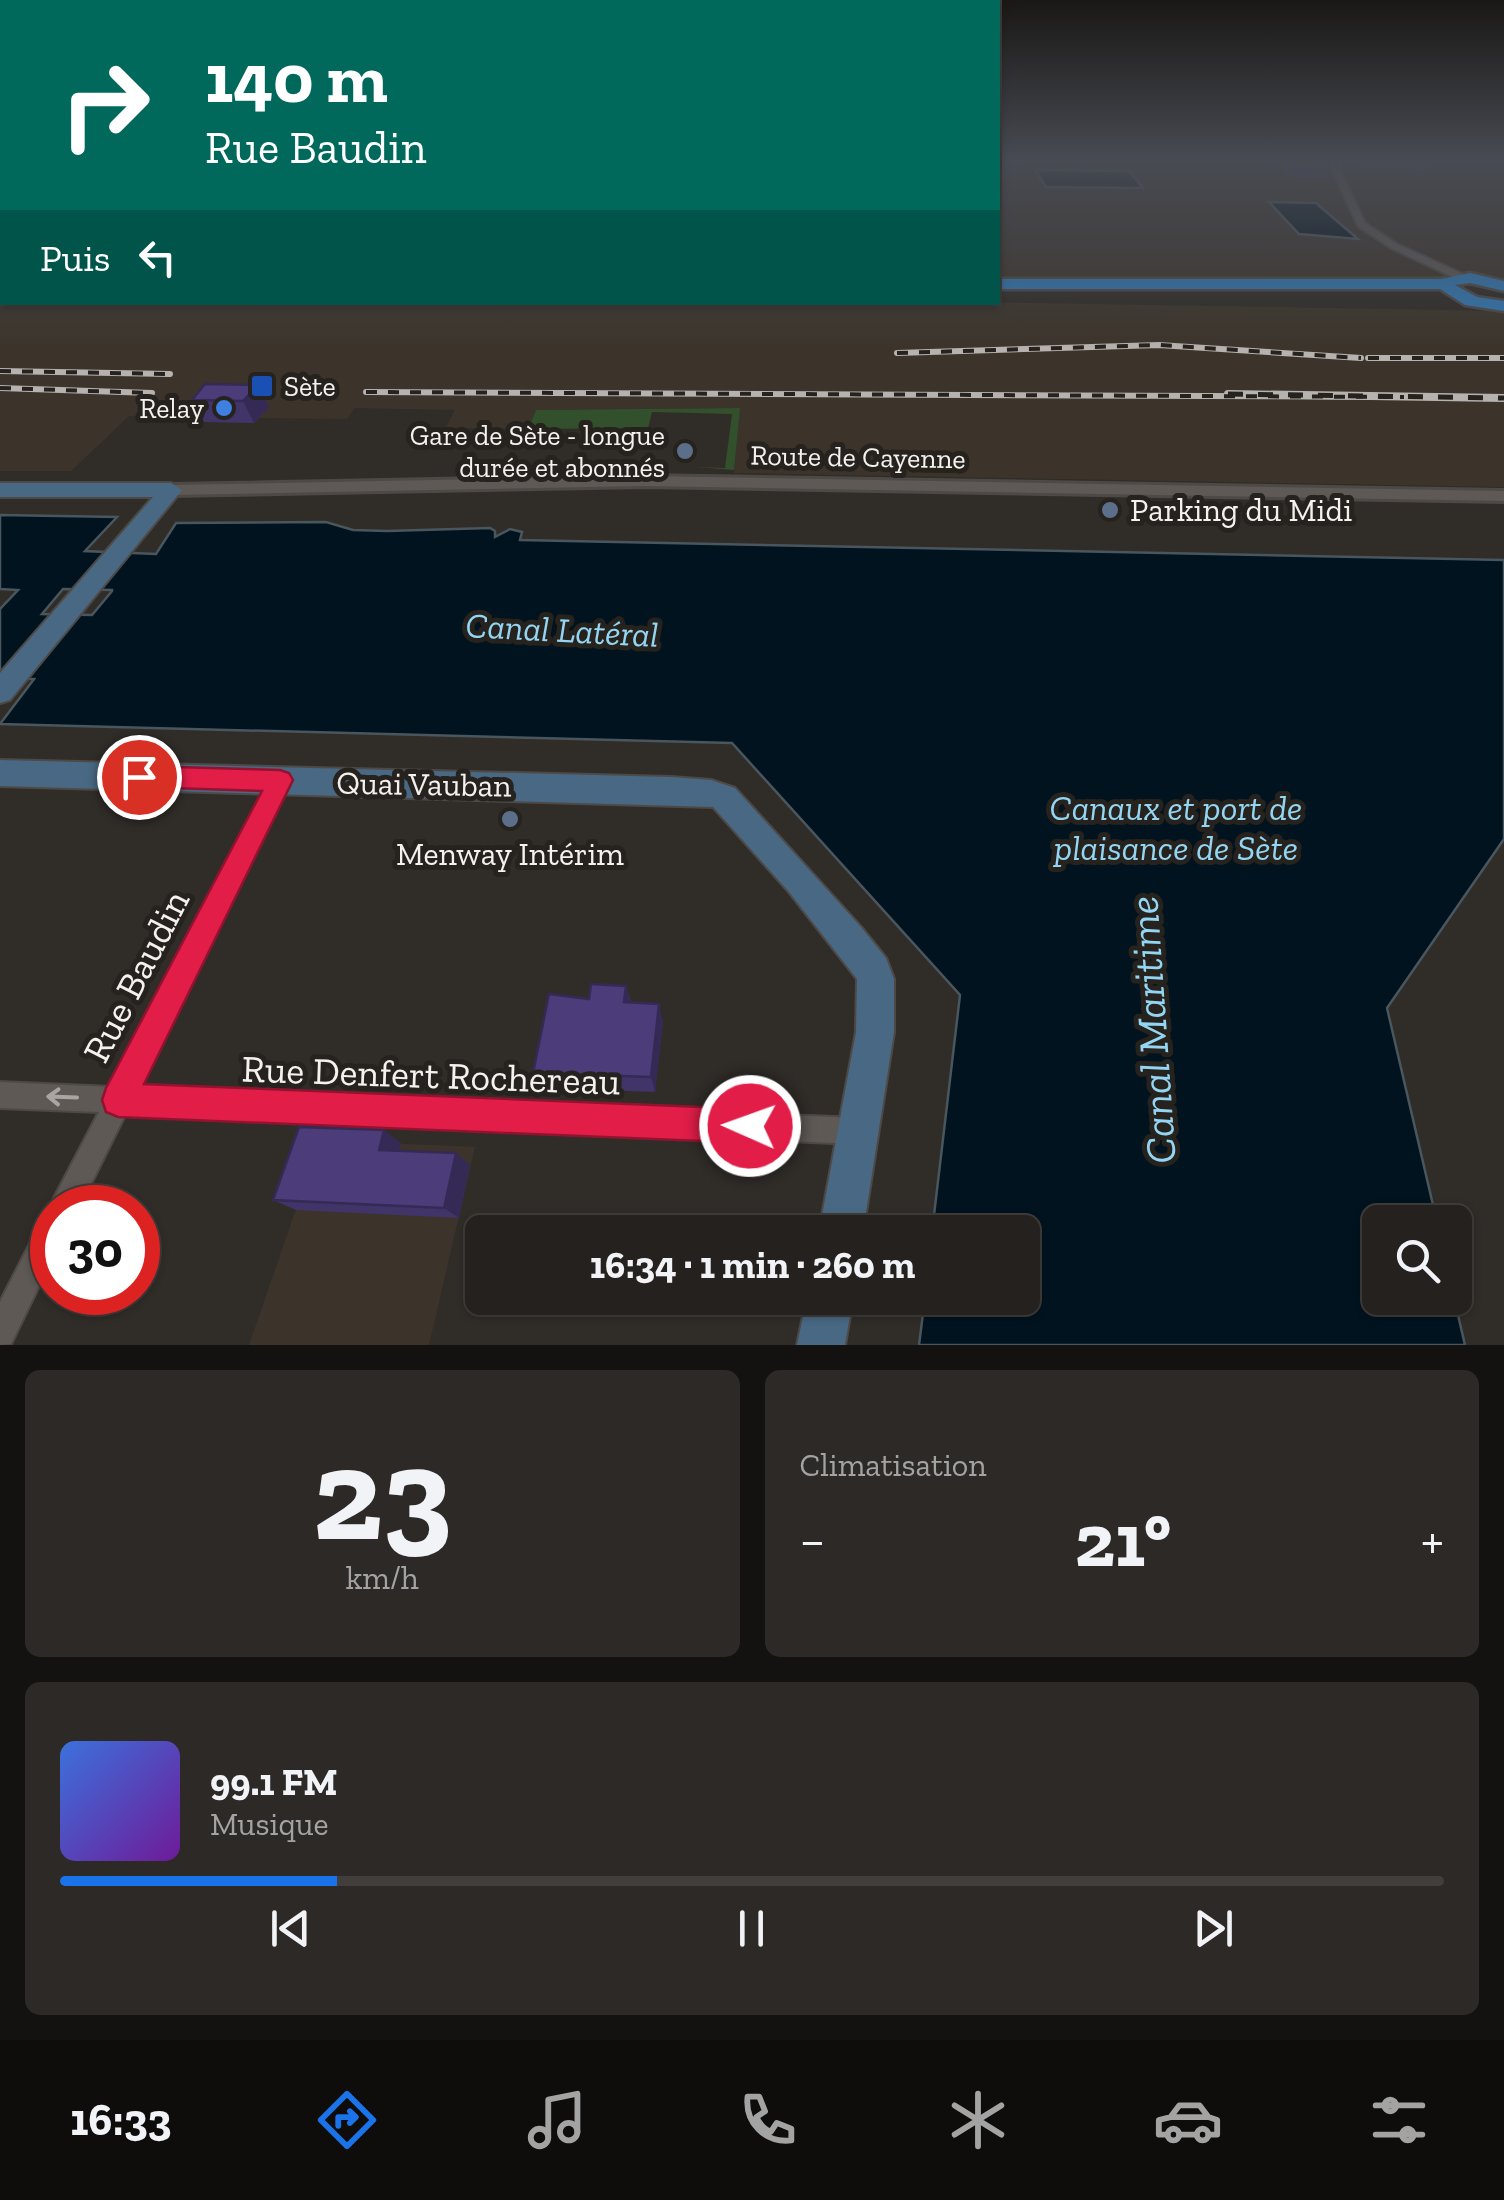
<!DOCTYPE html>
<html lang="fr">
<meta charset="utf-8">
<style>
:root{--surface:#24211e;--page:#2c2927;--text:#f1f3f6;--muted:#a3a3a4;--line:#413e3c;--accent:#1a73e8}
body{margin:0;font-family:"Zilla Slab",serif;background:var(--page);color:var(--text);height:100vh;display:flex;flex-direction:column;font-size:38px;white-space:nowrap}
*{box-sizing:border-box;margin:0}
p{font-size:32px;color:var(--muted)}
.icon{flex:none;width:55px;height:55px;fill:none;stroke:currentColor;stroke-width:2;stroke-linecap:round;stroke-linejoin:round}
.map{position:relative;height:1345px;overflow:hidden}
.panel{display:flex;flex-direction:column;gap:25px;padding:25px;background:#141210;flex:1}
.panel>*{flex:none}
.banner{position:absolute;left:0px;top:0px;width:1000px;height:305px;box-shadow:0 2px 8px #0004,0 0 0 2px var(--line);background:#00695c;color:#fff;overflow:hidden}
.buttons{position:absolute;left:1362px;top:1205px;display:grid;gap:20px}
.buttons a{display:grid;place-items:center;width:110px;height:110px;border-radius:15px;background:var(--surface);box-shadow:0 2px 8px #0004,0 0 0 2px var(--line);font-size:50px}
.speed{position:absolute;left:30px;top:1185px;display:flex;gap:20px;font-size:50px;font-weight:700;text-align:center}
.speed>*{display:grid;place-content:center;width:130px;height:130px;border-radius:50%;background:var(--surface);box-shadow:0 2px 8px #0004,0 0 0 2px var(--line);line-height:1}
.speed .limit{border:15px solid #d22;background:#fff;color:#111}
.pin{position:absolute;display:grid;place-items:center;width:85px;height:85px;color:#fff;margin:-42px;border:5px solid #fff;border-radius:50%;box-shadow:0 2px 10px #0007}
.me{position:absolute;width:110px;margin:-55px;rotate:272deg;stroke-linejoin:round;filter:drop-shadow(0 0 8px #0008)}
.turn{display:flex;align-items:center;gap:35px;height:210px;padding:0 40px;font-size:45px}
.turn .icon{width:130px;height:130px;stroke-width:2.5}
.turn b{display:block;font-size:70px;line-height:85px}
.then{display:flex;align-items:center;height:95px;padding:0 40px;background:#0003;gap:20px;font-size:38px}
.big{font-size:75px;font-weight:700;line-height:1.1}
.panel .tile{flex:1;display:flex;flex-direction:column;justify-content:center;gap:15px;min-width:0;padding:0 35px;border-radius:15px;background:var(--page)}
.panel .dial{align-items:center;gap:0}
.dial b{font-size:130px;line-height:1}
.song{display:flex;align-items:center;gap:30px}
.cover{width:120px;height:120px;border-radius:15px;background:linear-gradient(135deg,hsl(220 70% 55%),hsl(280 70% 35%))}
.played{height:10px;border-radius:5px;background:linear-gradient(90deg,var(--accent) 20%,var(--line) 20%)}
.keys{display:flex;justify-content:space-around;direction:ltr}
.heat{display:flex;justify-content:space-between;align-items:center;font-size:55px;direction:ltr}
.panel .tiles{flex:1;display:grid;gap:25px;grid-template-columns:1fr 1fr}
.tile:last-child{grid-column:span 2}
.trip{position:absolute;left:465px;top:1215px;width:575px;height:100px;border-radius:15px;background:var(--surface);box-shadow:0 2px 8px #0004,0 0 0 2px var(--line);font-weight:700;line-height:100px;text-align:center}
.menu{display:flex;height:160px;justify-content:space-around;align-items:center;background:#0e0d0c;color:var(--muted)}
.menu .icon{width:70px;height:70px}
.menu .on{color:var(--accent)}
.menu b{font-size:45px;color:var(--text)}
.map>svg:first-child{display:block}
.built{fill:#3c342b}
.green{fill:#32502b}
.water{fill:#00131e;stroke:#49565d;stroke-width:2.5;fill-rule:evenodd}
.lines{fill:none;stroke-linecap:round;stroke-linejoin:round}
.minor-casing{stroke:#4d4946;stroke-width:4}
.tertiary-casing{stroke:#4d4946;stroke-width:6}
.secondary-casing{stroke:#4d4946;stroke-width:4}
.primary-casing{stroke:#4d4946;stroke-width:5}
.minor{fill:#5e5955;fill-rule:evenodd}
.tertiary{fill:#5e5955;fill-rule:evenodd}
.secondary{fill:#486883;fill-rule:evenodd}
.primary{fill:#3277b1;fill-rule:evenodd}
.rail-far1-casing{stroke:#b6b2b0;stroke-width:6}
.rail-casing{stroke:#b6b2b0;stroke-width:8}
.rail-far1{stroke:#26221e;stroke-width:4;stroke-dasharray:11;stroke-linecap:butt}
.rail{stroke:#26221e;stroke-width:5;stroke-dasharray:15;stroke-linecap:butt}
.wall{fill:#413468}
.shaded-wall{fill:#352a55}
.building{fill:#4c3c79;stroke:#352a55;stroke-width:2.5}
.oneway{stroke:#a9a5a2}
.route{fill:#e11d48;stroke:#92132f;stroke-width:2.5}
.transit-dot{fill:#1a4fb4;stroke:#26221e;stroke-width:4}
.shop-dot{fill:#3f7fe0;stroke:#26221e;stroke-width:4}
.service-dot{fill:#5c6f8a;stroke:#26221e;stroke-width:4}
.labels{text-anchor:middle;dominant-baseline:central;stroke-width:10;stroke-linejoin:round;paint-order:stroke}
.far-poi-label{font-size:28px;fill:#f4f1ef;stroke:#26221e;text-anchor:end}
.far-street-label{font-size:28px;fill:#f4f1ef;stroke:#26221e}
.poi-label{font-size:32px;fill:#f4f1ef;stroke:#26221e;text-anchor:start}
.street-label{font-size:32px;fill:#f4f1ef;stroke:#26221e}
.water-label{font-size:35px;font-style:italic;fill:#93d5f2;stroke:#26221e}
.near-street-label{font-size:38px;fill:#f4f1ef;stroke:#26221e}
.near-water-label{font-size:42px;font-style:italic;fill:#93d5f2;stroke:#26221e}
</style>
<div class="map">
<svg width="1504" height="1345" viewBox="0 0 1504 1345">
<rect width="100%" height="100%" fill="#302c28"/>
<g class="built">
<polygon points="998,161 1504,161 1504,281 998,279"/>
<polygon points="0,283 2,302 966,302 1504,311 1504,487 734,473 739,408 536,410 528,429 446,428 455,410 355,408 347,419 259,418 254,423 204,422 207,417 129,416 71,471 0,471"/>
<polygon points="320,1140 475,1147 429,1345 249,1345"/>
</g>
<polygon class="green" points="740,408 734,470 696,467 725,468 732,414 652,412 648,428 528,429 536,410"/>
<g class="water">
<polygon points="1035,170 1129,171 1143,188 1046,187"/>
<polygon points="1269,202 1316,203 1358,239 1299,234"/>
<path d="M0,515L117,517L85,551L156,554L176,523L326,522L353,530L387,531L490,528L495,531V537L510,529L522,532L520,540L1504,560V839L1387,1008L1437,1222H1380V1298H1454L1465,1345H919L925,1298H1022V1232H932L960,995L732,743L0,724L34,679L0,677V609L18,590L0,589ZM63,589L112,590V591L92,615L42,614Z"/>
</g>
<g class="lines">
<g class="minor-casing">
<g id="minor">
<polygon points="1328,161 1336,161 1365,223 1397,244 1467,276 1467,280 1459,280 1391,248 1358,226"/>
<rect x="0" y="250" width="2" height="6"/>
<polygon points="280,773 287,775 290,781 138,1088 858,1118 867,1122 871,1131 867,1140 858,1144 126,1113 79,1208 52,1208 52,1214 50,1208 54,1198 99,1112 0,1108 0,1082 112,1087 273,775"/>
<polygon points="52,1216 52,1259 11,1344 0,1345 0,1302 42,1220"/>
</g>
</g>
<g class="tertiary-casing">
<polygon id="tertiary" points="646,476 1504,491 1504,501 646,486 171,495 162,490 171,485"/>
</g>
<g class="secondary-casing">
<g id="secondary">
<polygon points="0,483 171,483 182,490 10,700 0,703 0,673 153,497 0,497"/>
<polygon points="0,760 671,777 711,780 735,788 861,927 886,958 894,979 894,1032 863,1232 819,1232 856,1032 857,979 789,892 713,807 0,786"/>
<polygon points="807,1298 853,1298 845,1345 797,1345"/>
</g>
</g>
<g class="primary-casing">
<g id="primary">
<polygon points="1470,273 1504,281 1504,291 1470,283 1455,285 1477,297 1504,301 1504,311 1465,305 1440,289 998,289 998,279 1441,279"/>
<rect x="0" y="274" width="2" height="10"/>
</g>
</g>
<use href="#minor" class="minor"/>
<use href="#tertiary" class="tertiary"/>
<use href="#secondary" class="secondary"/>
<use href="#primary" class="primary"/>
<g class="rail-far1-casing">
<g id="rail-far1">
<polyline points="897,353 1159,345 1361,358"/>
<polyline points="1368,358 1504,358"/>
<polyline points="0,371 170,374"/>
<polyline points="0,388 152,393"/>
<polyline points="366,392 1404,397"/>
</g>
</g>
<g class="rail-casing">
<polyline id="rail" points="1228,394 1504,398"/>
</g>
<use href="#rail-far1" class="rail-far1"/>
<use href="#rail" class="rail"/>
</g>
<g class="wall">
<polygon points="1282,161 1333,161 1324,179 1287,176"/>
<polygon points="1363,161 1431,161 1425,173 1366,166"/>
<polygon points="258,385 269,407 254,423 204,422 192,400"/>
<polygon points="626,986 631,1002 663,1021 655,1092 542,1088 533,1073 589,999"/>
<polygon points="401,1143 399,1151 456,1153 470,1165 459,1218 296,1210 273,1200"/>
</g>
<g class="shaded-wall">
<polygon points="258,385 269,407 254,423 243,401"/>
<polygon points="626,986 631,1004 624,1002"/>
<polygon points="659,1004 663,1021 655,1092 651,1077"/>
<polygon points="384,1130 401,1143 396,1162 379,1150"/>
<polygon points="456,1153 470,1165 459,1218 444,1208"/>
</g>
<g class="building">
<polygon points="205,384 258,385 243,401 192,400"/>
<polygon points="591,984 626,986 624,1002 659,1004 651,1077 533,1073 549,994 589,999"/>
<polygon points="299,1127 384,1130 379,1150 456,1153 444,1208 273,1200"/>
</g>
<defs><path id="oneway-shaft" d="M-6 0H5M1.5-3L5.5 0L1.5 3" fill="none" stroke-width="1.6" stroke-linecap="round" stroke-linejoin="round" transform="scale(2.5)"/></defs>
<use class="oneway" href="#oneway-shaft" transform="translate(62 1097) rotate(-178)"/>
<linearGradient id="sky" x2="0" y2="1"><stop stop-color="#1a1816"/><stop offset="0.46" stop-color="#484b53"/><stop offset="1" stop-color="#484b53" stop-opacity="0"/></linearGradient>
<rect width="1504" height="350" fill="url(#sky)"/>
<polygon class="route" points="139,766 280,770 289,773 293,780 144,1084 750,1109 762,1114 767,1126 762,1138 750,1143 118,1117 106,1112 102,1100 106,1088 262,791 139,787 130,784 126,777 130,769"/>
<rect class="transit-dot" x="250" y="374" width="24" height="24" rx="5"/>
<circle class="shop-dot" cx="224" cy="408" r="10"/>
<g class="service-dot">
<circle cx="685" cy="451" r="10"/>
<circle cx="1110" cy="510" r="10"/>
<circle cx="510" cy="819" r="10"/>
</g>
<g class="labels">
<g class="far-poi-label">
<text x="284" y="386" text-anchor="start">Sète</text>
<text x="204" y="408">Relay</text>
<text x="665" y="435">Gare de Sète - longue<tspan x="665" dy="32">durée et abonnés</tspan></text>
</g>
<g class="far-street-label">
<text transform="translate(858 457) rotate(1)">Route de Cayenne</text>
</g>
<g class="poi-label">
<text x="1130" y="510">Parking du Midi</text>
<text x="510" y="854" text-anchor="middle">Menway Intérim</text>
</g>
<g class="street-label">
<text transform="translate(424 784) rotate(1)">Quai Vauban</text>
</g>
<g class="water-label">
<text transform="translate(562 630) rotate(3)">Canal Latéral</text>
<text x="1176" y="808">Canaux et port de<tspan x="1176" dy="40">plaisance de Sète</tspan></text>
</g>
<g class="near-street-label">
<text transform="translate(136 976) rotate(-63)">Rue Baudin</text>
<text transform="translate(431 1075) rotate(2)">Rue Denfert Rochereau</text>
</g>
<g class="near-water-label">
<text transform="translate(1152 1030) rotate(-94)">Canal Maritime</text>
</g>
</g>
</svg>
<div class="buttons">
<a><svg class="icon" aria-label="search" viewBox="0 0 24 24"><circle cx="10" cy="10" r="6"/><path d="M15 15l6 6"/></svg></a>
</div>
<div class="speed"><div class="limit">30</div></div>
<div class="pin" style="left:139px;top:777px;background:#d93025"><svg class="icon" aria-label="arrive" viewBox="0 0 24 24"><path d="M6 21V4h12l-3 4 3 4H6"/></svg></div>
<svg class="me" style="left:750px;top:1126px" viewBox="-20 -20 40 40"><circle r="17" fill="#e11d48" stroke="#fff" stroke-width="3"/><path d="M0-11L8 9 0 5-8 9z" fill="#fff"/></svg>
<div class="trip">16:34 · 1 min · 260 m</div>
<div class="banner">
<div class="turn"><svg class="icon" aria-label="right" viewBox="0 0 24 24"><path d="M7 20v-9h11M14 6l5 5-5 5"/></svg><div><b>140 m</b>Rue Baudin</div></div>
<div class="then">Puis<svg class="icon" aria-label="left" viewBox="0 0 24 24"><path d="M17 20v-9H6M10 6l-5 5 5 5"/></svg></div>
</div>
</div>
<section class="panel">
<div class="tiles">
<div class="tile dial"><b>23</b><p>km/h</p></div>
<div class="tile"><p>Climatisation</p>
<div class="heat"><a>−</a><b class="big">21°</b><a>+</a></div>
</div>
<div class="tile">
<div class="song"><i class="cover"></i><div><b>99.1 FM</b><p>Musique</p></div></div>
<div class="played"></div>
<div class="keys"><svg class="icon" aria-label="previous" viewBox="0 0 24 24"><path d="M18 5L8 12l10 7zM5 5v14"/></svg><svg class="icon" aria-label="pause" viewBox="0 0 24 24"><path d="M8 5v14M16 5v14"/></svg><svg class="icon" aria-label="next" viewBox="0 0 24 24"><path d="M6 5l10 7-10 7zM19 5v14"/></svg></div>
</div>
</div>
</section>
<nav class="menu">
<b>16:33</b>
<svg class="icon on" aria-label="directions" viewBox="0 0 24 24"><path d="M12 3l9 9-9 9-9-9zM9 14v-3h6M13 9l2 2-2 2"/></svg>
<svg class="icon" aria-label="music" viewBox="0 0 24 24"><path d="M9 18V5l10-2v13"/><circle cx="6" cy="18" r="3"/><circle cx="16" cy="16" r="3"/></svg>
<svg class="icon" aria-label="phone" viewBox="0 0 24 24"><path d="M5 4h4l2 5-3 2q2 4 5 5l2-3 5 2v4C11 20 4 13 5 4z"/></svg>
<svg class="icon" aria-label="climate" viewBox="0 0 24 24"><path d="M12 3v18M4 7l16 10M4 17L20 7"/></svg>
<svg class="icon" aria-label="car" viewBox="0 0 24 24"><path d="M5 17H2v-5l4-1 3-4h7l3 4 3 1v5h-3M9 17h6M6 11h13"/><circle cx="7" cy="17" r="2"/><circle cx="17" cy="17" r="2"/></svg>
<svg class="icon" aria-label="filters" viewBox="0 0 24 24"><path d="M4 7h16M4 17h16"/><circle cx="9" cy="7" r="2"/><circle cx="15" cy="17" r="2"/></svg>
</nav>
